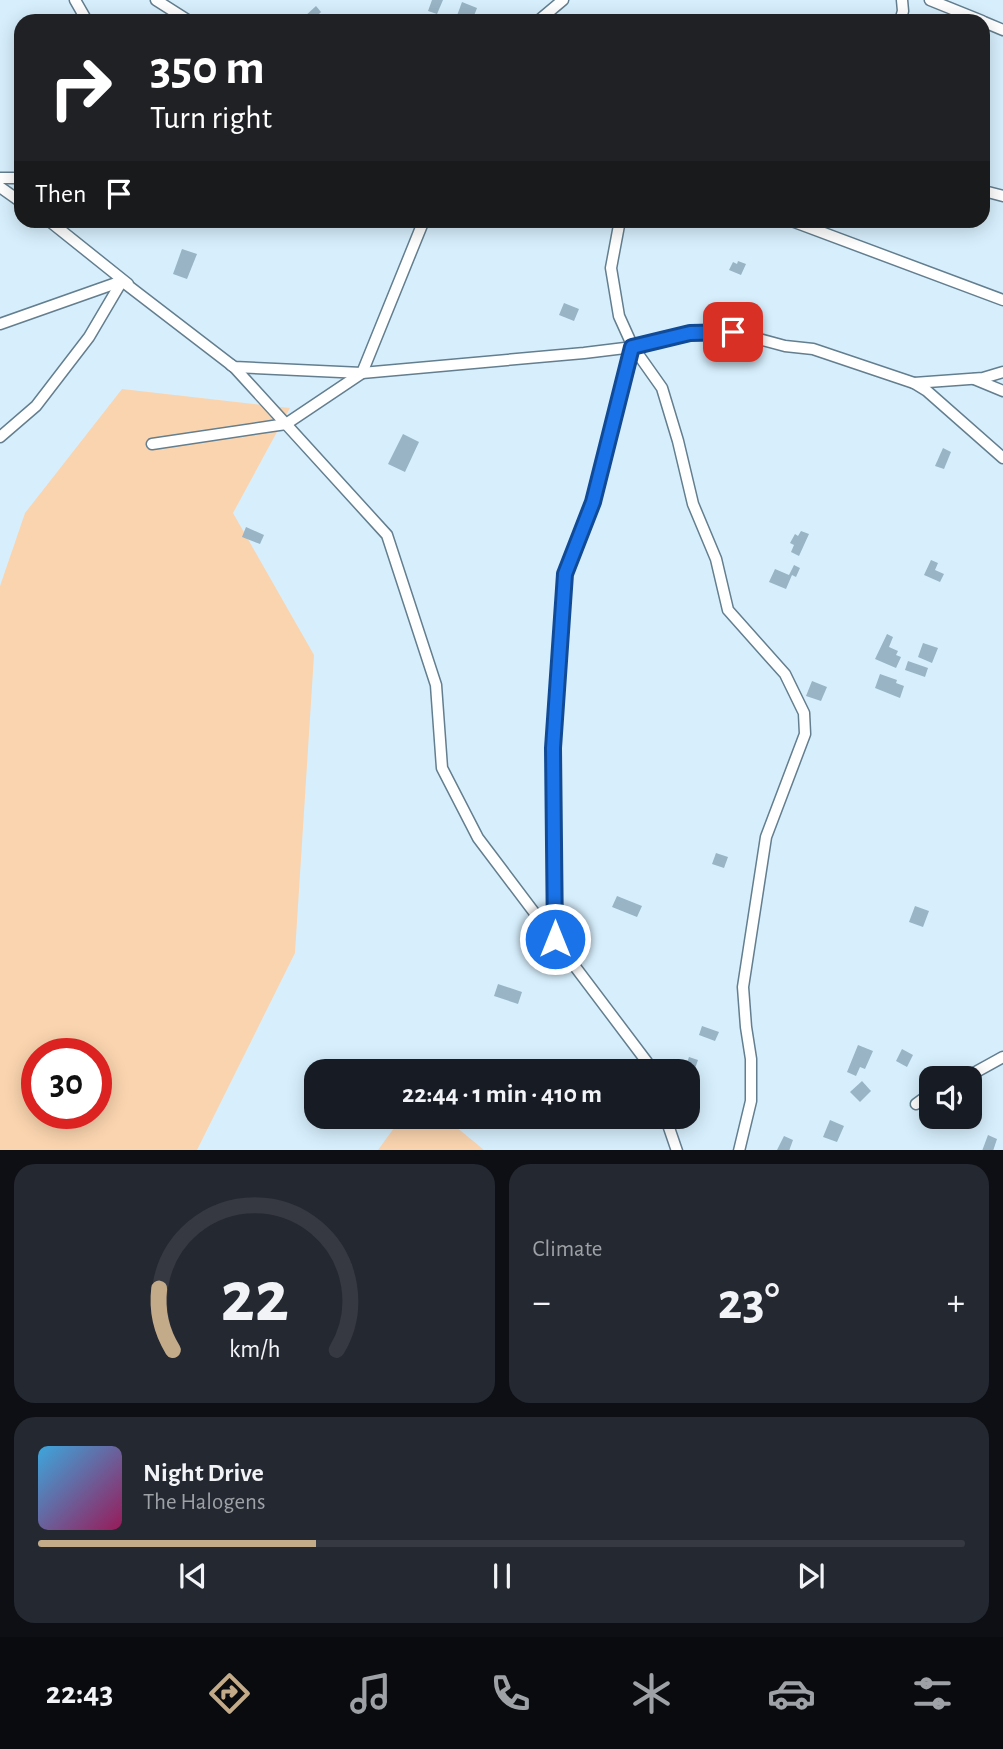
<!DOCTYPE html>
<meta charset="utf-8">
<style>
:root{--surface:#171b24;--page:#242831;--text:#f1f3f6;--muted:#9ea1a6;--line:#363941;--accent:#c3ab89}
body{margin:0;font-family:"Alegreya Sans",sans-serif;background:var(--page);color:var(--text);height:100vh;display:flex;flex-direction:column;font-size:26px;white-space:nowrap}
*{box-sizing:border-box;margin:0}
p{font-size:23px;color:var(--muted)}
.icon{flex:none;width:38px;height:38px;fill:none;stroke:currentColor;stroke-width:2;stroke-linecap:round;stroke-linejoin:round}
.map{position:relative;height:1150px;overflow:hidden}
.sheet{display:flex;flex-direction:column;gap:14px;padding:14px;background:#0d0f14;flex:1}
.sheet>*{flex:none}
.hud{position:absolute;left:14px;top:14px;width:976px;height:214px;border-radius:21px;box-shadow:0 4px 18px #0003;background:#202124;color:#fff;overflow:hidden}
.controls{position:absolute;left:919px;top:1066px;display:grid;gap:14px}
.controls a{display:grid;place-items:center;width:63px;height:63px;border-radius:14px;background:var(--surface);box-shadow:0 4px 18px #0003;font-size:35px}
.speed{position:absolute;left:21px;top:1038px;display:flex;gap:14px;font-size:35px;font-weight:700;text-align:center}
.speed>*{display:grid;place-content:center;width:91px;height:91px;border-radius:50%;background:var(--surface);box-shadow:0 4px 18px #0003;line-height:1}
.speed .limit{border:10px solid #d22;background:#fff;color:#111}
.pin{position:absolute;display:grid;place-items:center;width:60px;height:60px;color:#fff;margin:-30px;border-radius:14px;box-shadow:0 4px 10px #0006}
.me{position:absolute;width:77px;margin:-38px;rotate:0deg;stroke-linejoin:round;filter:drop-shadow(0 0 5px #0008)}
.turn{display:flex;align-items:center;gap:24px;height:147px;padding:0 21px;font-size:32px}
.turn .icon{width:91px;height:91px;stroke-width:2.5}
.turn b{display:block;font-size:49px;line-height:60px}
.then{display:flex;align-items:center;height:66px;padding:0 21px;background:#0003;gap:14px;font-size:26px}
.big{font-size:52px;font-weight:700;line-height:1.1}
.sheet .card{flex:1;display:flex;flex-direction:column;justify-content:center;gap:10px;min-width:0;padding:0 24px;border-radius:21px;background:var(--page)}
.sheet .dial{align-items:center;gap:0}
.dial svg{height:182px;overflow:visible;fill:none;stroke:var(--line);stroke-width:7;stroke-linecap:round;text-anchor:middle}
.dial text{fill:var(--text);stroke:none}
.song{display:flex;align-items:center;gap:21px}
.cover{width:84px;height:84px;border-radius:10px;background:linear-gradient(135deg,hsl(200 70% 55%),hsl(330 70% 35%))}
.played{height:7px;border-radius:4px;background:linear-gradient(90deg,var(--accent) 30%,var(--line) 30%)}
.keys{display:flex;justify-content:space-around;direction:ltr}
.heat{display:flex;justify-content:space-between;align-items:center;font-size:38px;direction:ltr}
.sheet .tiles{flex:1;display:grid;gap:14px;grid-template-columns:1fr 1fr}
.card:last-child{grid-column:span 2}
.trip{position:absolute;left:304px;top:1059px;width:396px;height:70px;border-radius:21px;background:var(--surface);box-shadow:0 4px 18px #0003;font-weight:700;line-height:70px;text-align:center}
.tabs{display:flex;height:112px;justify-content:space-around;align-items:center;background:#090b0e;color:var(--muted)}
.tabs .icon{width:49px;height:49px}
.tabs .selected{color:var(--accent)}
.tabs b{font-size:32px;color:var(--text)}
.map>svg:first-child{display:block}
.green{fill:#fad4af;fill-rule:evenodd}
.building{fill:#98b4c5}
.lines{fill:none;stroke-linecap:round;stroke-linejoin:round}
.street-casing{stroke:#637e8e;stroke-width:13}
.street{stroke:#fff;stroke-width:10}
.route-casing{stroke:#114b97;stroke-width:18}
.route{stroke:#1a73e8;stroke-width:12}
</style>
<div class="map">
<svg width="1003" height="1151" viewBox="0 0 1003 1151">
<rect width="100%" height="100%" fill="#d7effd"/>
<g class="green">
<path d="M122,389L290,408L233,513L314,655L295,953L197,1150L0,1151V586L25,513ZM37,1054H96V1113H37Z"/>
<polygon points="402,1117 444,1117 484,1150 378,1150"/>
</g>
<g class="building">
<polygon points="432,0 443,0 437,14 428,11"/>
<polygon points="462,2 477,8 472,21 455,21"/>
<polygon points="316,6 321,12 312,21 308,21 304,17"/>
<polygon points="182,249 197,254 187,279 173,274"/>
<polygon points="738,261 746,264 741,275 729,270 733,262 737,264"/>
<polygon points="564,303 579,309 574,321 559,315"/>
<polygon points="403,434 419,442 405,472 388,464"/>
<polygon points="943,448 951,452 944,469 935,466"/>
<polygon points="246,527 264,535 260,544 242,537"/>
<polygon points="801,531 809,534 799,556 791,552 794,545 790,543 795,534 798,536"/>
<polygon points="931,560 938,563 935,570 944,574 940,582 924,575"/>
<polygon points="794,565 800,568 796,577 792,575 786,589 769,582 775,569 789,575"/>
<polygon points="887,634 893,637 889,647 898,651 896,655 901,657 896,668 875,659"/>
<polygon points="923,643 938,648 932,663 918,657"/>
<polygon points="908,661 928,668 925,677 905,670"/>
<polygon points="880,674 897,680 896,683 904,686 900,698 875,688"/>
<polygon points="812,681 827,687 821,701 806,696"/>
<polygon points="716,853 728,857 724,868 712,864"/>
<polygon points="617,896 642,906 637,917 612,907"/>
<polygon points="915,906 929,911 923,927 909,922"/>
<polygon points="498,984 522,992 518,1004 494,996"/>
<polygon points="702,1026 719,1032 715,1041 699,1035"/>
<polygon points="858,1045 873,1051 865,1069 860,1067 856,1076 847,1072"/>
<polygon points="902,1049 913,1055 907,1067 896,1061"/>
<polygon points="689,1057 698,1060 692,1077 688,1076 688,1071 684,1071"/>
<polygon points="862,1081 871,1091 860,1102 850,1092"/>
<polygon points="830,1120 844,1126 837,1142 823,1137"/>
<polygon points="988,1135 997,1139 993,1151 982,1151"/>
<polygon points="784,1136 793,1140 789,1151 777,1150"/>
</g>
<g class="lines">
<g class="street-casing">
<g id="street">
<polyline points="75,0 87,21"/>
<polyline points="156,0 189,21"/>
<polyline points="930,0 982,21"/>
<polyline points="538,21 563,0"/>
<polyline points="900,21 903,11 902,0"/>
<polyline points="984,22 1003,30"/>
<polyline points="0,178 21,178"/>
<polyline points="0,187 21,202"/>
<polyline points="984,191 1003,196"/>
<polyline points="48,220 128,284"/>
<polyline points="620,220 611,268 619,316 633,347 662,388 678,441 693,504 716,559 728,610 785,674 804,713 805,734 766,837 743,987 746,1027 751,1059 751,1101 739,1151"/>
<polyline points="789,220 1003,300"/>
<polyline points="0,324 122,281"/>
<polyline points="231,365 234,367 362,373 584,353 633,347 690,333 733,332 785,346 813,349 914,383 927,391 1003,458"/>
<polyline points="974,379 1003,391"/>
<polyline points="914,383 983,378 1003,372"/>
<polyline points="0,437 36,406 89,337 122,281 234,367 387,535 436,685 442,768 478,838 647,1062 650,1071"/>
<polyline points="152,444 286,424 362,373 424,220"/>
<polyline points="555,939 553,748 565,574 593,502 633,347"/>
<polyline points="965,1078 1003,1057"/>
<polyline points="916,1104 931,1093"/>
<polyline points="665,1116 677,1151"/>
</g>
</g>
<use href="#street" class="street"/>
</g>
<g class="lines">
<g class="route-casing">
<polyline id="route" points="555,939 553,748 565,574 593,502 632,347 690,333 733,332"/>
</g>
<use href="#route" class="route"/>
</g>
</svg>
<div class="controls">
<a><svg class="icon" aria-label="sound" viewBox="0 0 24 24"><path d="M4 9h4l5-4v14l-5-4H4zM17 9q2 3 0 6"/></svg></a>
</div>
<div class="speed"><div class="limit">30</div></div>
<div class="pin" style="left:733px;top:332px;background:#d93025"><svg class="icon" aria-label="arrive" viewBox="0 0 24 24"><path d="M6 21V4h12l-3 4 3 4H6"/></svg></div>
<svg class="me" style="left:555px;top:939px" viewBox="-20 -20 40 40"><circle r="17" fill="#1a73e8" stroke="#fff" stroke-width="3"/><path d="M0-11L8 9 0 5-8 9z" fill="#fff"/></svg>
<div class="trip">22:44 · 1 min · 410 m</div>
<div class="hud">
<div class="turn"><svg class="icon" aria-label="right" viewBox="0 0 24 24"><path d="M7 20v-9h11M14 6l5 5-5 5"/></svg><div><b>350 m</b>Turn right</div></div>
<div class="then">Then<svg class="icon" aria-label="arrive" viewBox="0 0 24 24"><path d="M6 21V4h12l-3 4 3 4H6"/></svg></div>
</div>
</div>
<section class="sheet">
<div class="tiles">
<div class="card dial"><svg viewBox="0 0 100 80">
<path d="M14 69A42 42 0 1 1 86 69"/>
<path d="M14 69A42 42 0 0 1 8 42" stroke="#c3ab89"/>
<text x="50" y="56" font-size="32" font-weight="700">22</text>
<text x="50" y="72" font-size="11">km/h</text>
</svg></div>
<div class="card"><p>Climate</p>
<div class="heat"><a>−</a><b class="big">23°</b><a>+</a></div>
</div>
<div class="card">
<div class="song"><i class="cover"></i><div><b>Night Drive</b><p>The Halogens</p></div></div>
<div class="played"></div>
<div class="keys"><svg class="icon" aria-label="previous" viewBox="0 0 24 24"><path d="M18 5L8 12l10 7zM5 5v14"/></svg><svg class="icon" aria-label="pause" viewBox="0 0 24 24"><path d="M8 5v14M16 5v14"/></svg><svg class="icon" aria-label="next" viewBox="0 0 24 24"><path d="M6 5l10 7-10 7zM19 5v14"/></svg></div>
</div>
</div>
</section>
<nav class="tabs">
<b>22:43</b>
<svg class="icon selected" aria-label="directions" viewBox="0 0 24 24"><path d="M12 3l9 9-9 9-9-9zM9 14v-3h6M13 9l2 2-2 2"/></svg>
<svg class="icon" aria-label="music" viewBox="0 0 24 24"><path d="M9 18V5l10-2v13"/><circle cx="6" cy="18" r="3"/><circle cx="16" cy="16" r="3"/></svg>
<svg class="icon" aria-label="phone" viewBox="0 0 24 24"><path d="M5 4h4l2 5-3 2q2 4 5 5l2-3 5 2v4C11 20 4 13 5 4z"/></svg>
<svg class="icon" aria-label="climate" viewBox="0 0 24 24"><path d="M12 3v18M4 7l16 10M4 17L20 7"/></svg>
<svg class="icon" aria-label="car" viewBox="0 0 24 24"><path d="M5 17H2v-5l4-1 3-4h7l3 4 3 1v5h-3M9 17h6M6 11h13"/><circle cx="7" cy="17" r="2"/><circle cx="17" cy="17" r="2"/></svg>
<svg class="icon" aria-label="filters" viewBox="0 0 24 24"><path d="M4 7h16M4 17h16"/><circle cx="9" cy="7" r="2"/><circle cx="15" cy="17" r="2"/></svg>
</nav>
